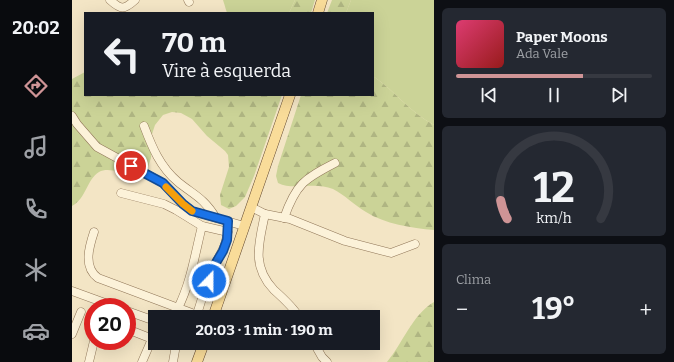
<!DOCTYPE html>
<html lang="pt">
<meta charset="utf-8">
<style>
:root{--surface:#171b24;--page:#242831;--text:#f1f3f6;--muted:#9ea1a6;--line:#363941;--accent:#cf9496}
body{margin:0;font-family:Bitter,serif;background:var(--page);color:var(--text);height:100vh;display:flex;flex-direction:column;font-size:15px;white-space:nowrap}
*{box-sizing:border-box;margin:0}
p{font-size:13px;color:var(--muted)}
.icon{flex:none;width:22px;height:22px;fill:none;stroke:currentColor;stroke-width:2;stroke-linecap:round;stroke-linejoin:round}
.map{position:relative;flex:1;overflow:hidden}
.drawer{display:flex;flex-direction:column;gap:8px;padding:8px;background:#0d0f14;width:240px}
.drawer>*{flex:none}
.guide{position:absolute;left:12px;top:12px;width:290px;height:84px;border-radius:0px;box-shadow:0 4px 16px #0002;background:#171b24;color:var(--text);overflow:hidden}
.speed{position:absolute;left:12px;top:298px;display:flex;gap:8px;font-size:20px;font-weight:700;text-align:center}
.speed>*{display:grid;place-content:center;width:52px;height:52px;border-radius:50%;background:var(--surface);box-shadow:0 4px 16px #0002;line-height:1}
.speed .limit{border:6px solid #d22;background:#fff;color:#111}
.pin{position:absolute;display:grid;place-items:center;width:34px;height:34px;color:#fff;margin:-17px;border:2px solid #fff;border-radius:50%;box-shadow:0 1px 4px #0007}
.me{position:absolute;width:44px;margin:-22px;rotate:22deg;stroke-linejoin:round;filter:drop-shadow(0 0 3px #0008)}
.turn{display:flex;align-items:center;gap:14px;height:84px;padding:0 12px;font-size:18px}
.turn .icon{width:52px;height:52px;stroke-width:2.5}
.turn b{display:block;font-size:28px;line-height:34px}
.big{font-size:30px;font-weight:700;line-height:1.1}
.drawer .tile{flex:1;display:flex;flex-direction:column;justify-content:center;gap:6px;min-width:0;padding:0 14px;border-radius:6px;background:var(--page)}
.drawer .dial{align-items:center;gap:0}
.dial svg{height:104px;overflow:visible;fill:none;stroke:var(--line);stroke-width:7;stroke-linecap:round;text-anchor:middle}
.dial text{fill:var(--text);stroke:none}
.song{display:flex;align-items:center;gap:12px}
.cover{width:48px;height:48px;border-radius:6px;background:linear-gradient(135deg,hsl(340 70% 55%),hsl(0 70% 35%))}
.played{height:4px;border-radius:2px;background:linear-gradient(90deg,var(--accent) 65%,var(--line) 65%)}
.keys{display:flex;justify-content:space-around;direction:ltr}
.heat{display:flex;justify-content:space-between;align-items:center;font-size:22px;direction:ltr}
.trip{position:absolute;left:76px;top:310px;width:232px;height:40px;border-radius:0px;background:var(--surface);box-shadow:0 4px 16px #0002;font-weight:700;line-height:40px;text-align:center}
main{display:flex;flex:1;min-height:0}
.tab-bar{display:flex;flex-direction:column;width:72px;justify-content:space-around;align-items:center;background:#090b0e;color:var(--muted)}
.tab-bar .icon{width:28px;height:28px}
.tab-bar .on{color:var(--accent)}
.tab-bar b{font-size:18px;color:var(--text)}
.map>svg:first-child{display:block}
.green{fill:#cbd397}
.forest{fill:url(#forest-firs)}
.lines{fill:none;stroke-linecap:round;stroke-linejoin:round}
.minor-casing{stroke:#907658;stroke-width:9}
.major-casing{stroke:#5e442d;stroke-width:11}
.minor{stroke:#fcf2d9;stroke-width:8}
.major{stroke:#f9dc99;stroke-width:10}
.route-casing{stroke:#114b97;stroke-width:10}
.route{stroke:#1a73e8;stroke-width:7}
.slow{stroke:#f59e0b;stroke-width:7}
</style>
<main>
<nav class="tab-bar">
<b>20:02</b>
<svg class="icon on" aria-label="directions" viewBox="0 0 24 24"><path d="M12 3l9 9-9 9-9-9zM9 14v-3h6M13 9l2 2-2 2"/></svg>
<svg class="icon" aria-label="music" viewBox="0 0 24 24"><path d="M9 18V5l10-2v13"/><circle cx="6" cy="18" r="3"/><circle cx="16" cy="16" r="3"/></svg>
<svg class="icon" aria-label="phone" viewBox="0 0 24 24"><path d="M5 4h4l2 5-3 2q2 4 5 5l2-3 5 2v4C11 20 4 13 5 4z"/></svg>
<svg class="icon" aria-label="climate" viewBox="0 0 24 24"><path d="M12 3v18M4 7l16 10M4 17L20 7"/></svg>
<svg class="icon" aria-label="car" viewBox="0 0 24 24"><path d="M5 17H2v-5l4-1 3-4h7l3 4 3 1v5h-3M9 17h6M6 11h13"/><circle cx="7" cy="17" r="2"/><circle cx="17" cy="17" r="2"/></svg>
</nav>
<div class="map">
<svg width="362" height="362" viewBox="0 0 362 362">
<defs>
<pattern id="forest-firs" width="22" height="20" patternUnits="userSpaceOnUse"><rect width="22" height="20" fill="#cbd397"/><path d="M5 1l3.5 6h-7zM16 11l3.5 6h-7z" fill="#afb582"/></pattern>
</defs>
<rect width="100%" height="100%" fill="#f3e5c5"/>
<g class="green">
<polygon points="151,0 223,0 217,13 155,13"/>
<path d="M279,0H362V125C339,113 323,91 301,76V13H274Z"/>
</g>
<g class="forest">
<polygon points="223,0 243,0 239,13 217,13"/>
<polygon points="260,0 279,0 274,13 255,13"/>
<path d="M13,72V95H210L182,176L173,197L164,206L157,209L149,205L148,195L157,167L156,155L153,151L135,136L120,119L109,113L100,112L91,115L83,125L80,134L79,158L75,170C56,180 40,165 27,172C15,179 14,199 0,206V79Z"/>
<path d="M301,76C323,91 339,113 362,125V230C339,228 313,224 294,212C282,205 273,195 261,189C242,181 222,191 206,183L204,176L206,166L229,95H301Z"/>
<path d="M362,302V362H315C331,343 340,315 362,302Z"/>
</g>
<g class="lines">
<g class="minor-casing">
<g id="minor">
<path d="M38,0C49,10 52,10 63,0"/>
<polyline points="116,0 117,2"/>
<polyline points="0,116 5,124 25,147 91,183 111,204 120,211 172,226"/>
<path d="M72,126C80,147 88,167 106,182C122,195 132,198 144,218"/>
<polyline points="49,193 92,204 104,210 130,226 156,232"/>
<path d="M179,207L193,214C187,243 179,266 202,290C211,298 221,307 227,317"/>
<polyline points="193,214 218,219 273,241 319,253 343,244"/>
<path d="M212,218C224,184 232,179 263,163"/>
<path d="M22,232C17,247 11,267 26,278L125,315"/>
<polyline points="0,291 44,307"/>
<path d="M106,308C119,282 123,254 130,226"/>
<polyline points="55,311 83,321"/>
<path d="M124,317C130,300 134,282 142,266C149,252 156,245 155,228"/>
<polyline points="55,329 83,340"/>
<polyline points="0,334 9,312"/>
<polyline points="94,343 110,345 115,343"/>
<polyline points="242,343 250,357 255,362"/>
<polyline points="17,362 22,341"/>
<polyline points="70,362 80,339"/>
<polyline points="101,362 104,345"/>
</g>
</g>
<g class="major-casing">
<g id="major">
<polyline points="246,13 250,0"/>
<polyline points="141,317 218,95"/>
<polyline points="125,362 132,343"/>
</g>
</g>
<use href="#minor" class="minor"/>
<use href="#major" class="major"/>
</g>
<g class="lines">
<g class="route-casing">
<polyline id="route" points="59,166 91,183 111,204 120,211 156,221 155,240 151,251 142,266 137,281"/>
</g>
<use href="#route" class="route"/>
<polyline class="slow" points="94,187 111,204 120,211"/>
</g>
</svg>
<div class="speed"><div class="limit">20</div></div>
<div class="pin" style="left:59px;top:166px;background:#d93025"><svg class="icon" aria-label="arrive" viewBox="0 0 24 24"><path d="M6 21V4h12l-3 4 3 4H6"/></svg></div>
<svg class="me" style="left:137px;top:281px" viewBox="-20 -20 40 40"><circle r="17" fill="#1a73e8" stroke="#fff" stroke-width="3"/><path d="M0-11L8 9 0 5-8 9z" fill="#fff"/></svg>
<div class="trip">20:03 · 1 min · 190 m</div>
<div class="guide">
<div class="turn"><svg class="icon" aria-label="left" viewBox="0 0 24 24"><path d="M17 20v-9H6M10 6l-5 5 5 5"/></svg><div><b>70 m</b>Vire à esquerda</div></div>
</div>
</div>
<section class="drawer">
<div class="tile">
<div class="song"><i class="cover"></i><div><b>Paper Moons</b><p>Ada Vale</p></div></div>
<div class="played"></div>
<div class="keys"><svg class="icon" aria-label="previous" viewBox="0 0 24 24"><path d="M18 5L8 12l10 7zM5 5v14"/></svg><svg class="icon" aria-label="pause" viewBox="0 0 24 24"><path d="M8 5v14M16 5v14"/></svg><svg class="icon" aria-label="next" viewBox="0 0 24 24"><path d="M6 5l10 7-10 7zM19 5v14"/></svg></div>
</div>
<div class="tile dial"><svg viewBox="0 0 100 80">
<path d="M14 69A42 42 0 1 1 86 69"/>
<path d="M14 69A42 42 0 0 1 9 55" stroke="#cf9496"/>
<text x="50" y="56" font-size="32" font-weight="700">12</text>
<text x="50" y="72" font-size="11">km/h</text>
</svg></div>
<div class="tile"><p>Clima</p>
<div class="heat"><a>−</a><b class="big">19°</b><a>+</a></div>
</div>
</section>
</main>
